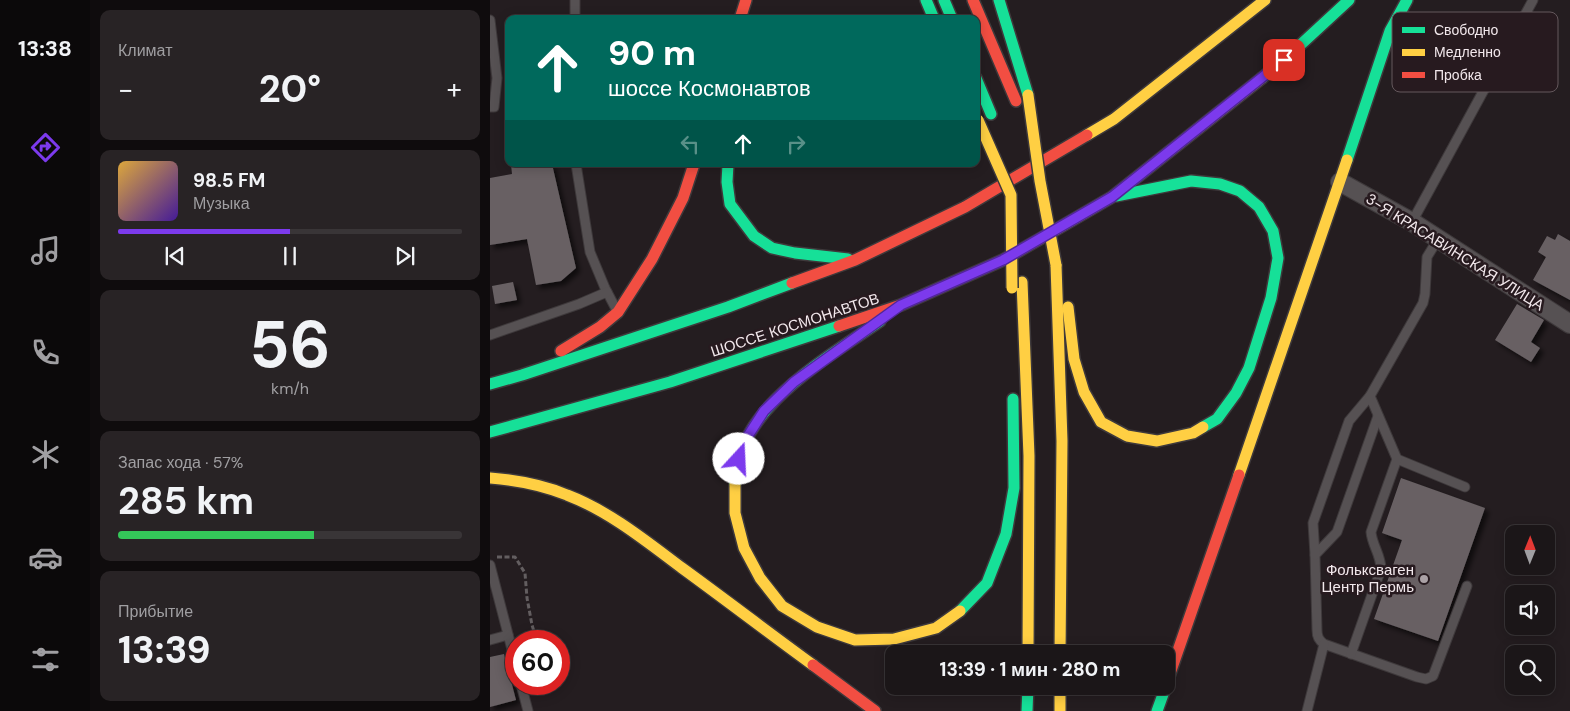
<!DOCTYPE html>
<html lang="ru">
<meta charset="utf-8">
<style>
:root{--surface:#1b1618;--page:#282325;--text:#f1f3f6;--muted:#a09fa2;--line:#393537;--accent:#7c3aed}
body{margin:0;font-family:"DM Sans",sans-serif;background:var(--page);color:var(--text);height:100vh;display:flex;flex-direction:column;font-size:19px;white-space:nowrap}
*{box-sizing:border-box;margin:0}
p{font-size:16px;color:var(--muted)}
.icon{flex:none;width:28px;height:28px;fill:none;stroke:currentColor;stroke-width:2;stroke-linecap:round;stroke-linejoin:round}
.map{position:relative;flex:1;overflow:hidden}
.details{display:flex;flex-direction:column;gap:10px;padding:10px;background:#0f0c0d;width:400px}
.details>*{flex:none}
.banner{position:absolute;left:15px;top:15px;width:475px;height:152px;border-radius:10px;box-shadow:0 2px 12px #0003,0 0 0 1px var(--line);background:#00695c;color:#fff;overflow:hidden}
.needle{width:32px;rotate:1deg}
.tools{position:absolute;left:1015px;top:525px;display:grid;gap:10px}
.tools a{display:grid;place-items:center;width:50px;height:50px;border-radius:10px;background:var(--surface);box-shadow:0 2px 12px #0003,0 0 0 1px var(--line);font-size:25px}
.speed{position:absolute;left:15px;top:630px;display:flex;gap:10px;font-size:25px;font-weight:700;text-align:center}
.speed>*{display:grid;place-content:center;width:65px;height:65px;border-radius:50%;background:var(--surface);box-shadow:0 2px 12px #0003,0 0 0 1px var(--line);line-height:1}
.speed .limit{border:8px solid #d22;background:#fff;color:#111}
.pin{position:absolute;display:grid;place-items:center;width:42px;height:42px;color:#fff;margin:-21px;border-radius:10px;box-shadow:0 2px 8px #0006}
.me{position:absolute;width:55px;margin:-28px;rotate:20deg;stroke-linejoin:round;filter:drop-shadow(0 0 4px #0008)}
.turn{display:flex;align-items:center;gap:18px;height:105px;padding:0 20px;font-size:22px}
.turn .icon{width:65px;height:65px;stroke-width:2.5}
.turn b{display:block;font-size:35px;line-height:42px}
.lanes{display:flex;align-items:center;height:48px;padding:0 20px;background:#0003;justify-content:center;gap:25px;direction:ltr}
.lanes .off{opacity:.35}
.big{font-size:38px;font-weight:700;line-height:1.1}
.details .widget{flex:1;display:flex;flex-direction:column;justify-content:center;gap:8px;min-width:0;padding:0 18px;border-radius:10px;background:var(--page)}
.details .dial{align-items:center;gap:0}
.dial b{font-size:65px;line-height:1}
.song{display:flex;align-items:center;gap:15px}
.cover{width:60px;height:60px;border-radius:8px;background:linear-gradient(135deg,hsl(40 70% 55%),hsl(260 70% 35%))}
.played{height:5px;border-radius:2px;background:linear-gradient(90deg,var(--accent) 50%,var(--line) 50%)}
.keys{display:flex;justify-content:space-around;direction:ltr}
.heat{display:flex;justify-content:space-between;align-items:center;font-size:28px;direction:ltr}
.charge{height:8px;border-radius:4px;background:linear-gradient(90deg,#34c759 57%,var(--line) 0)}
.trip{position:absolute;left:395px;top:645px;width:290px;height:50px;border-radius:10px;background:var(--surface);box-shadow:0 2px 12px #0003,0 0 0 1px var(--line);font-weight:700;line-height:50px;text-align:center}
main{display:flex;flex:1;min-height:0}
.tabs{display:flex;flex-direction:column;width:90px;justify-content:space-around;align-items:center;background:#0b090a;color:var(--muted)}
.tabs .icon{width:35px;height:35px}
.tabs .on{color:var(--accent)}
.tabs b{font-size:22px;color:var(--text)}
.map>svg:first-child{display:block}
.building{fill:#686164;filter:url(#shadow)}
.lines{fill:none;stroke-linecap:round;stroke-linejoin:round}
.lane-casing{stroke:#3e393b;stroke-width:11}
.street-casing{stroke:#3e393b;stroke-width:20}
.fast-casing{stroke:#3e393b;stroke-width:14}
.slow-casing{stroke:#3e393b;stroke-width:14}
.jam-casing{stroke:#3e393b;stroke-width:14}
.path{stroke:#635e60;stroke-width:3;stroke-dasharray:5 2.5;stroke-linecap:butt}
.lane{stroke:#565153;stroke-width:9}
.street{stroke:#565153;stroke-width:18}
.fast{stroke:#16e098;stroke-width:11}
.slow{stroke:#ffcf43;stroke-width:11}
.jam{stroke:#f24e42;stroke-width:11}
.slow-bridge-casing{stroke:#3e393b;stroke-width:14;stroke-linecap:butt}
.slow-bridge{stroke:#ffcf43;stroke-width:11}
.route-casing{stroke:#51269a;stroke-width:12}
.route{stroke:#7c3aed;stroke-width:9}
.poi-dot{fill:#aaa1a5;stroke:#271a1f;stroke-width:2}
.labels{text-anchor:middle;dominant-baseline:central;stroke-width:5;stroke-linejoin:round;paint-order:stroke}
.street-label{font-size:15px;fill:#f2e8ec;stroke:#271a1f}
.poi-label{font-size:15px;fill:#f2e8ec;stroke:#271a1f;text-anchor:end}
.key{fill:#271a1f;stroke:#64585c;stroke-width:1}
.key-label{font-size:14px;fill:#f2e8ec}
</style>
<main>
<nav class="tabs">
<b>13:38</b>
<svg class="icon on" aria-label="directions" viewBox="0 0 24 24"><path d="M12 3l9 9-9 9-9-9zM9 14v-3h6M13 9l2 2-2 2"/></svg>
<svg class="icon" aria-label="music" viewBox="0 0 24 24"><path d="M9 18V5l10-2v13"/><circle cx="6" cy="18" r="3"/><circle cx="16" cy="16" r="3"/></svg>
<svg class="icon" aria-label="phone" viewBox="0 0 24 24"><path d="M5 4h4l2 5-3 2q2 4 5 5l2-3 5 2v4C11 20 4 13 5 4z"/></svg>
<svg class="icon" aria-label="climate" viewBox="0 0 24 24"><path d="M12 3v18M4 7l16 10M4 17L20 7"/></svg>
<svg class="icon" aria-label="car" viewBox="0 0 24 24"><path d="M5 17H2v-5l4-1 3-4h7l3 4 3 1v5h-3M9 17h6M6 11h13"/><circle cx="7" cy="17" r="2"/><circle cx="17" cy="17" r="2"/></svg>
<svg class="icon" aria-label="filters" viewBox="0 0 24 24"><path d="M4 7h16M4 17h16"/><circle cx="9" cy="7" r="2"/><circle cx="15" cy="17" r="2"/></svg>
</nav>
<section class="details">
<div class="widget"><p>Климат</p>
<div class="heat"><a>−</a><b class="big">20°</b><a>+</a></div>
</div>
<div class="widget">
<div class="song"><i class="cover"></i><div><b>98.5 FM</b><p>Музыка</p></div></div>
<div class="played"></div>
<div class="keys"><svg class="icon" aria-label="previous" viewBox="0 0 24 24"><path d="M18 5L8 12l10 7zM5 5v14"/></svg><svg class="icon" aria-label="pause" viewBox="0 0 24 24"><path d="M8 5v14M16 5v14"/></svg><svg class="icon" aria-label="next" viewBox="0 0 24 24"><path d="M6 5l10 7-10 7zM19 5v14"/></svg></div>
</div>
<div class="widget dial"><b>56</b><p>km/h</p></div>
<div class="widget"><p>Запас хода · 57%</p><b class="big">285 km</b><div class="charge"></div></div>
<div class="widget"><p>Прибытие</p><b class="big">13:39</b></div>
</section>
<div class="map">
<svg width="1080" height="711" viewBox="0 0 1080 711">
<defs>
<filter id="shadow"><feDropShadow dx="4" dy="4" stdDeviation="2.5" flood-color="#0009"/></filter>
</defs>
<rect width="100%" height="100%" fill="#241d20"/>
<g class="building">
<polygon points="21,164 62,164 86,268 71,281 46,285 37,239 0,245 0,178 22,174"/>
<polygon points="1068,234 1080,241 1080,300 1043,280 1056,257 1048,252 1057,236 1065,240"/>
<polygon points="23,282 27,300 5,304 2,286"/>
<polygon points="1027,304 1054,320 1041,342 1050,348 1041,362 1005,340"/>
<polygon points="911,478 995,508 948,641 884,619 912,540 892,533"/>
<polygon points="14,654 26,700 0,707 0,657"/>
</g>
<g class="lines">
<g class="lane-casing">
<g id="lane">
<polyline points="85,0 85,19"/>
<polyline points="0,20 7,78 4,107 0,107"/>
<polyline points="86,164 100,252 115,288 126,309"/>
<polyline points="922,222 1043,0"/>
<polyline points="0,335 89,304 117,292"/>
<path d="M888,416L847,532L825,555L827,630C827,637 829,640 834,644L927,677L936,679L943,676L977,586"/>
<polyline points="907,459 975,487"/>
<polyline points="825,555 823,523 859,421 880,396"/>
<polyline points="0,565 26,665"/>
<polyline points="0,640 18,635"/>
<path d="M861,654L891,569C891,555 882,545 881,532L907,459L880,396L933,303L935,294L937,257L948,239"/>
<polyline points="31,684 38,711"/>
<polyline points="817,711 834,644"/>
</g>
</g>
<g class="street-casing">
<polyline id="street" points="850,182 922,222 1080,324"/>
</g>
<g class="fast-casing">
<g id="fast">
<polyline points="436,0 444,19"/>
<polyline points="454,0 462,19"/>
<polyline points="509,0 538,95"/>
<polyline points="486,78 501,114"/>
<polyline points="772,78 794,60 859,0"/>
<polyline points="857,160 900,31 917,0"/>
<polyline points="238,164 237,182 240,204 264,236 282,248 305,253 358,259"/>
<polyline points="626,196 701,181 730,184 750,191 769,207 783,231 788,258 781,298 759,368 746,393 727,419 713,427"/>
<polyline points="0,384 32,375 238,307 302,283"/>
<polyline points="0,432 180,382 349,326"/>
<path d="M245,484C245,409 336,359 390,321"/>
<polyline points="470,611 497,583 516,534 524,488 523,399"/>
<polyline points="537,711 538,686"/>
<polyline points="667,711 676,686"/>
</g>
</g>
<g class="slow-casing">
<g id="slow">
<polyline points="597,135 624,119 775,0"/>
<polyline points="555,236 622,197 772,78"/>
<polyline points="566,265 572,441 570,654"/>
<polyline points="532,282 539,456 538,654"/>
<polyline points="578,307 584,359 594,392 611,422 637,436 667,441 703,433 713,427"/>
<polyline points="749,475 857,160"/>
<path d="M0,478C26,480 53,485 77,495C119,511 156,541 192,568C236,600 279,633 323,665"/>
<polyline points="245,484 245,513 254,548 270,578 292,606 327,627 365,640 404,639 446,628 470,611"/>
<polyline points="570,686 570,711"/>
</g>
</g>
<g class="jam-casing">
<g id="jam">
<polyline points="483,0 526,101"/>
<polyline points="250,19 256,0"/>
<polyline points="302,283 365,260 475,207 597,135"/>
<polyline points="349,326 411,305 513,260 555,236"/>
<polyline points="71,351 110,327 128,312 162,259 193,198 204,164"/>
<polyline points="323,665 385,711"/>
<polyline points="676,685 749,475"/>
</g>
</g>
<polyline class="path" points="7,557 25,557 35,573 37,598 42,625 47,641"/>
<use href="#lane" class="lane"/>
<use href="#street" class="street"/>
<use href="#fast" class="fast"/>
<use href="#slow" class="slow"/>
<use href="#jam" class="jam"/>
<g class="slow-bridge-casing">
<g id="slow-bridge">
<polyline points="538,95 550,181 566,265"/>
<polyline points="488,120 521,195 522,288"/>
</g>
</g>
<use href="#slow-bridge" class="slow-bridge"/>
</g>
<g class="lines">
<g class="route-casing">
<polyline id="route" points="249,459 254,442 274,411 304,382 411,305 513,260 622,197 794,60"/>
</g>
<use href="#route" class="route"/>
</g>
<circle class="poi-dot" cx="934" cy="579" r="5"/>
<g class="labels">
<g class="street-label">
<text transform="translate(965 252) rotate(32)">3-Я КРАСАВИНСКАЯ УЛИЦА</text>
<text transform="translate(305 325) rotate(-18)">ШОССЕ КОСМОНАВТОВ</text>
</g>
<g class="poi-label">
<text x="924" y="570">Фольксваген<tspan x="924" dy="17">Центр Пермь</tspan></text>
</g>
</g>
<rect x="902" y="12" width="166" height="80" rx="8" class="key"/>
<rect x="912" y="27" width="23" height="6" fill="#16e098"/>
<rect x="912" y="49" width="23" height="7" fill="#ffcf43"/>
<rect x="912" y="72" width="23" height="6" fill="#f24e42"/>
<g class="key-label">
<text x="944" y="35">Свободно</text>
<text x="944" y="57">Медленно</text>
<text x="944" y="80">Пробка</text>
</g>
</svg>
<div class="tools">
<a><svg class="needle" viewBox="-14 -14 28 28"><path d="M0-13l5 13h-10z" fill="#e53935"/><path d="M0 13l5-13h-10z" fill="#a09fa2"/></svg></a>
<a><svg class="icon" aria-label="sound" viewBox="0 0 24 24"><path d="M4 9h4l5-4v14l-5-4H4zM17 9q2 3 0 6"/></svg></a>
<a><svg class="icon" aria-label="search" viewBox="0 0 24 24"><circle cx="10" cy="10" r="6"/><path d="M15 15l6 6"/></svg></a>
</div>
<div class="speed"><div class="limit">60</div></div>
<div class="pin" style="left:794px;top:60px;background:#d93025"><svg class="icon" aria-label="arrive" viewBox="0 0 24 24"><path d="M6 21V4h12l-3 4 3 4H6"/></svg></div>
<svg class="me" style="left:249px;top:459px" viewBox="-20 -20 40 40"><circle r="19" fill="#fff"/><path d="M0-13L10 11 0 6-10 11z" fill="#7c3aed"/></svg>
<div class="trip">13:39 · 1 мин · 280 m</div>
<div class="banner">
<div class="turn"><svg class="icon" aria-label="ahead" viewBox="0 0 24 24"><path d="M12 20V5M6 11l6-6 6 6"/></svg><div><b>90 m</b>шоссе Космонавтов</div></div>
<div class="lanes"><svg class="icon off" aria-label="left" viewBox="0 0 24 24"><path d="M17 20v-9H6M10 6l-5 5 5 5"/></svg><svg class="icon" aria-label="ahead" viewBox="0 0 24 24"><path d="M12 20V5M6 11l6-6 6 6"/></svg><svg class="icon off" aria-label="right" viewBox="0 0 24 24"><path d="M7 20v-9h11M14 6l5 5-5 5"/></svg></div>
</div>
</div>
</main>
